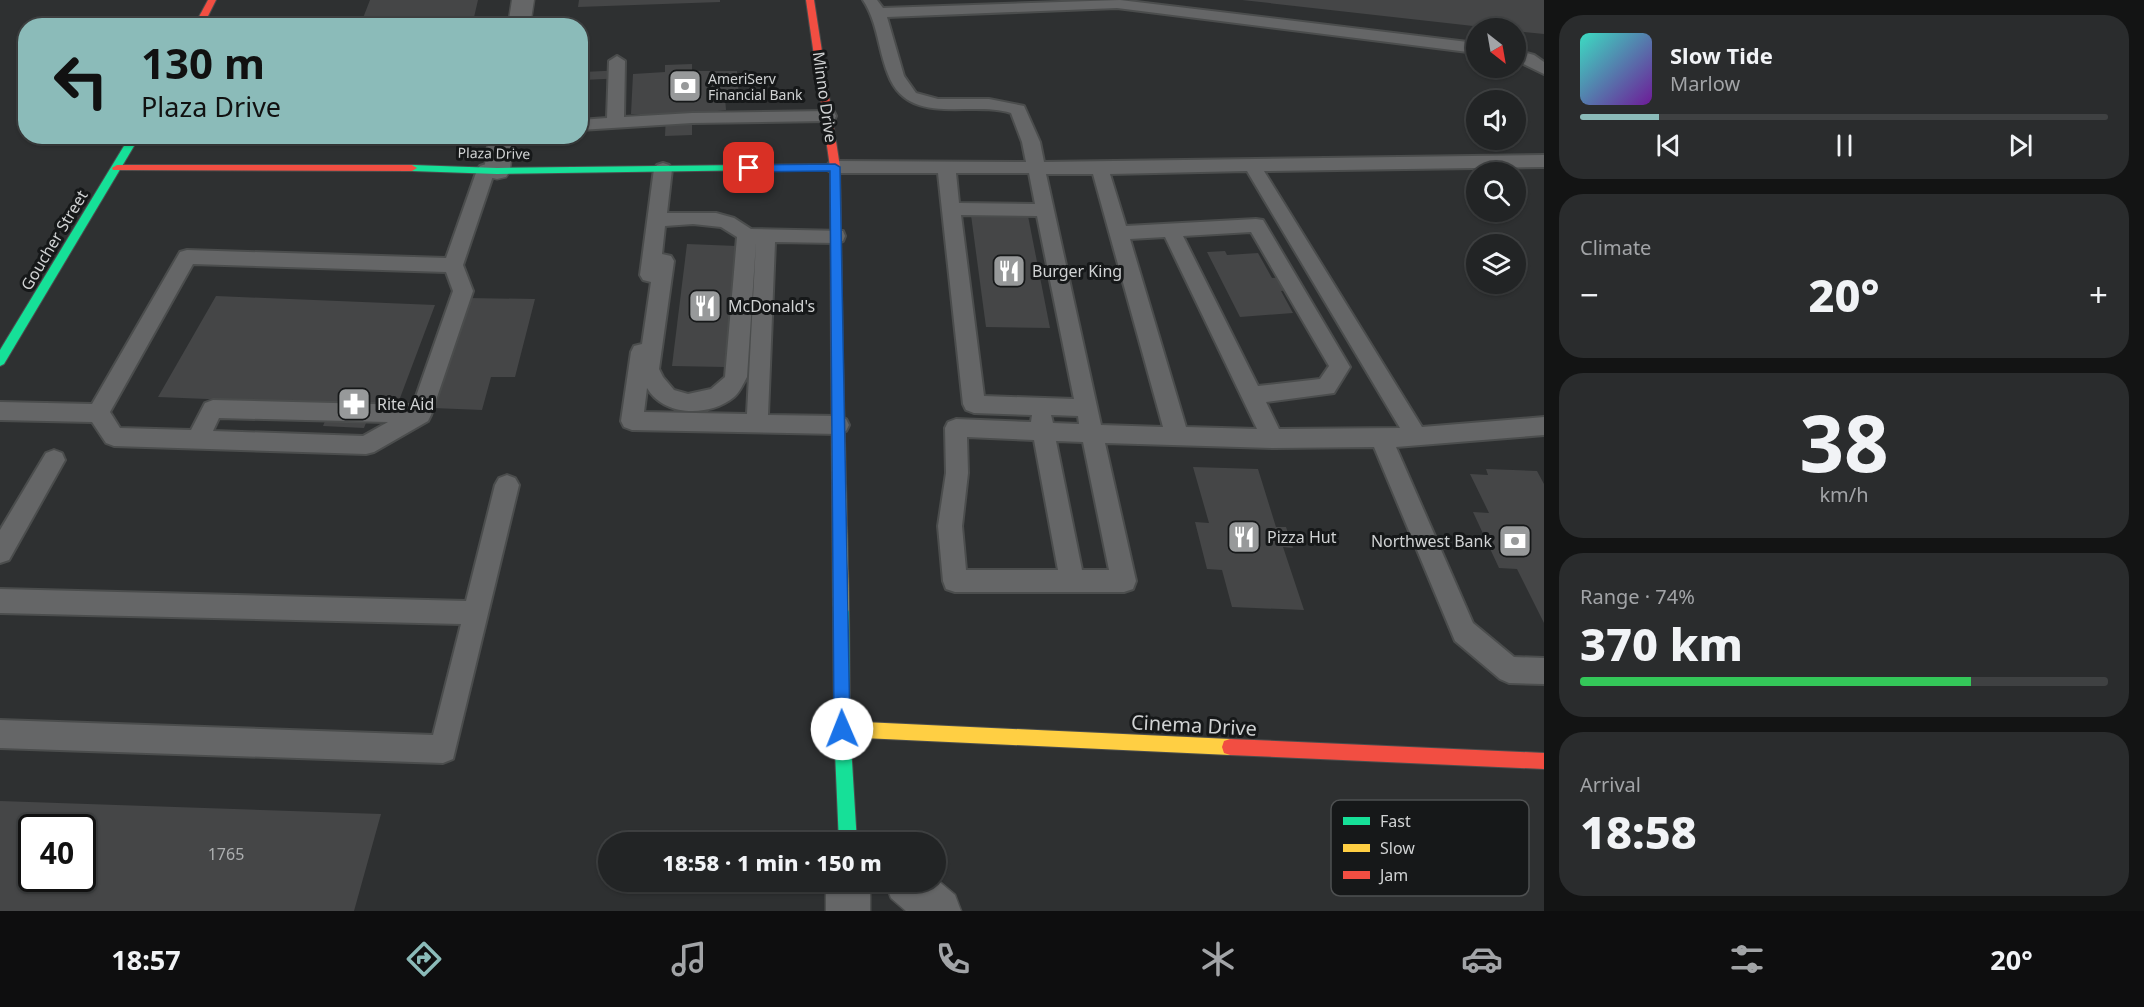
<!DOCTYPE html>
<meta charset="utf-8">
<style>
:root{--surface:#222425;--page:#2a2c2d;--text:#f1f3f6;--muted:#a2a4a7;--line:#3f4142;--accent:#8bbbb9}
body{margin:0;font-family:"Noto Sans",sans-serif;background:var(--page);color:var(--text);height:100vh;display:flex;flex-direction:column;font-size:22px;white-space:nowrap}
*{box-sizing:border-box;margin:0}
p{font-size:20px;color:var(--muted)}
.icon{flex:none;width:33px;height:33px;fill:none;stroke:currentColor;stroke-width:2;stroke-linecap:round;stroke-linejoin:round}
.map{position:relative;flex:1;overflow:hidden}
.panel{display:flex;flex-direction:column;gap:15px;padding:15px;background:#131414;width:600px}
.panel>*{flex:none}
.hud{position:absolute;left:18px;top:18px;width:570px;height:126px;border-radius:24px;box-shadow:0 2px 4px #0004,0 0 0 2px var(--line);background:#8bbbb9;color:#111;overflow:hidden}
.needle{width:39px;rotate:149deg}
.tools{position:absolute;left:1466px;top:18px;display:grid;gap:12px}
.tools a{display:grid;place-items:center;width:60px;height:60px;border-radius:50%;background:var(--surface);box-shadow:0 2px 4px #0004,0 0 0 2px var(--line);font-size:30px}
.speed{position:absolute;left:18px;top:814px;display:flex;gap:12px;font-size:30px;font-weight:700;text-align:center}
.speed>*{display:grid;place-content:center;width:78px;height:78px;border-radius:50%;background:var(--surface);box-shadow:0 2px 4px #0004,0 0 0 2px var(--line);line-height:1}
.speed .limit{border:3px solid #111;border-radius:9px;background:#fff;color:#111}
.pin{position:absolute;display:grid;place-items:center;width:51px;height:51px;color:#fff;margin:-26px;border-radius:12px;box-shadow:0 3px 9px #0006}
.me{position:absolute;width:66px;margin:-33px;rotate:359deg;stroke-linejoin:round;filter:drop-shadow(0 0 4px #0008)}
.turn{display:flex;align-items:center;gap:21px;height:126px;padding:0 24px;font-size:27px}
.turn .icon{width:78px;height:78px;stroke-width:2.5}
.turn b{display:block;font-size:42px;line-height:51px}
.big{font-size:45px;font-weight:800;line-height:1.1}
.panel .widget{flex:1;display:flex;flex-direction:column;justify-content:center;gap:9px;min-width:0;padding:0 21px;border-radius:24px;background:var(--page)}
.panel .dial{align-items:center;gap:0}
.dial b{font-size:78px;line-height:1}
.song{display:flex;align-items:center;gap:18px}
.cover{width:72px;height:72px;border-radius:9px;background:linear-gradient(135deg,hsl(170 70% 55%),hsl(280 70% 35%))}
.played{height:6px;border-radius:3px;background:linear-gradient(90deg,var(--accent) 15%,var(--line) 15%)}
.keys{display:flex;justify-content:space-around;direction:ltr}
.heat{display:flex;justify-content:space-between;align-items:center;font-size:33px;direction:ltr}
.charge{height:9px;border-radius:4px;background:linear-gradient(90deg,#34c759 74%,var(--line) 0)}
.trip{position:absolute;left:598px;top:832px;width:348px;height:60px;border-radius:30px;background:var(--surface);box-shadow:0 2px 4px #0004,0 0 0 2px var(--line);font-weight:800;line-height:60px;text-align:center}
.tabs{display:flex;height:96px;justify-content:space-around;align-items:center;background:#0e0e0f;color:var(--muted)}
.tabs .icon{width:42px;height:42px}
.tabs .current{color:var(--accent)}
.tabs b{font-size:27px;color:var(--text)}
main{display:flex;flex:1;min-height:0}
.map>svg:first-child{display:block}
.building{fill:#454647;fill-rule:evenodd}
.lines{fill:none;stroke-linecap:round;stroke-linejoin:round}
.lane-casing{stroke:#4b4d4d;stroke-width:4}
.street-casing{stroke:#4b4d4d;stroke-width:3}
.fast-casing{stroke:#4b4d4d;stroke-width:2}
.slow-casing{stroke:#4b4d4d;stroke-width:2}
.jam-casing{stroke:#4b4d4d;stroke-width:2}
.lane{fill:#656667;fill-rule:evenodd}
.street{fill:#656667;fill-rule:evenodd}
.fast{fill:#16e098;fill-rule:evenodd}
.slow{fill:#ffcf43;fill-rule:evenodd}
.jam{fill:#f24e42;fill-rule:evenodd}
.route{fill:#1a73e8;stroke:#114b97;stroke-width:1.5}
.labels{text-anchor:middle;dominant-baseline:central;stroke-width:6;stroke-linejoin:round;paint-order:stroke}
.far-poi-label{font-size:14px;fill:#d0d2d3;stroke:#161819;text-anchor:start}
.far-street-label{font-size:14px;fill:#d0d2d3;stroke:#161819}
.street-label{font-size:16px;fill:#d0d2d3;stroke:#161819}
.poi-label{font-size:16px;fill:#d0d2d3;stroke:#161819;text-anchor:start}
.near-number-label{font-size:16px;fill:#adafb0}
.near-street-label{font-size:20px;fill:#d0d2d3;stroke:#161819}
.key{fill:#161819;stroke:#4e5051;stroke-width:1.5}
.key-label{font-size:16px;fill:#d0d2d3}
</style>
<main>
<div class="map">
<svg width="1544" height="911" viewBox="0 0 1544 911">
<rect width="100%" height="100%" fill="#2e3031"/>
<g class="building">
<polygon points="370,0 478,0 472,26 249,26 251,22 363,18"/>
<polygon points="579,0 720,0 720,2 578,7"/>
<polygon points="1242,0 1544,0 1544,34 1515,31 1515,28 1491,28"/>
<polygon points="692,64 692,71 737,71 739,97 725,98 726,110 692,114 692,135 665,136 666,114 631,114 633,74 665,72 665,65"/>
<polygon points="625,70 625,78 583,80 583,72"/>
<polygon points="971,215 1028,216 1050,328 986,327"/>
<polygon points="687,244 737,246 725,367 672,366"/>
<polygon points="1225,251 1227,255 1258,253 1272,278 1284,277 1292,290 1281,291 1293,313 1240,317 1207,252"/>
<polygon points="216,296 435,305 397,406 373,405 364,428 323,426 332,404 158,397"/>
<polygon points="468,298 535,299 515,377 491,377 482,410 433,408"/>
<polygon points="1193,467 1258,469 1276,527 1286,527 1293,548 1283,547 1304,610 1232,607 1222,570 1207,569 1195,522 1209,523"/>
<polygon points="1486,469 1537,471 1544,484 1544,623 1517,569 1499,568 1473,512 1489,513 1470,474 1488,475"/>
<path d="M0,801L381,814L354,911H0ZM32,828H82V879H32Z"/>
</g>
<g class="lines">
<g class="lane-casing">
<g id="lane">
<path d="M863,0H877L883,8L1120,0L1476,43V53L1117,8L887,17L904,76L916,93L938,99H989L1024,106L1040,142L1044,162L1544,155V167L1264,171L1422,427L1544,417V435L1396,447L1473,623L1514,657L1544,658V684L1509,683L1500,679L1455,641L1374,447L1274,448L1105,443L1136,581L1133,589L1124,592H955L946,589L943,581L938,526L946,473L945,428L948,422L956,419L1031,422L1032,415L974,413L966,410L963,404L938,173H835L829,171L826,167L829,163L835,161L1026,162L1022,142L1011,113C969,100 908,128 888,74C878,49 878,23 863,0ZM1247,171L1400,428L1279,429L1266,402L1334,393L1350,367L1263,220L1256,219L1126,226L1110,174ZM956,173H1029L1035,204L959,203ZM1046,174H1093L1163,427L1101,425ZM961,215L1037,216L1074,399L984,396ZM1251,232L1329,366L1320,379L1258,386L1183,236ZM1165,237L1257,429L1186,427L1130,239ZM1051,415L1078,416L1079,424L1053,423ZM967,437L1034,440L1058,570H966L962,526L968,473ZM1056,441L1083,442L1109,570H1082Z"/>
<polygon points="1515,50 1534,55 1544,62 1544,74 1515,60"/>
<polygon points="617,56 625,61 624,117 692,113 828,111 834,112 836,116 834,120 828,121 692,123 580,130 580,120 607,118 609,61"/>
<path d="M663,163L669,165L672,169L667,213H716L734,218L751,229L843,231L845,236L843,241L836,243L775,242L768,415L838,416L846,419L849,425L846,431L838,434L632,430L624,427L621,421L631,352L634,346L642,344L651,282L643,280L640,275L654,169L657,165ZM693,224L721,227L737,237L725,377L711,389L688,394L674,390L663,377L659,369L674,261L671,256L662,254L665,226ZM756,242L747,414L644,412L647,388C664,417 710,417 734,397C740,392 743,384 747,377Z"/>
<path d="M486,164L492,166L495,170L463,265L473,291L431,415L428,421L374,452L366,454L114,446L106,443L92,422L0,420V402L92,404L180,252L187,250L446,258L477,170L480,166ZM193,264L446,272L453,291L413,405L213,400L205,403L191,430L120,428L110,412ZM219,418L388,422L363,436L213,431Z"/>
<polygon points="54,450 62,453 65,460 9,560 0,563 0,530 46,453"/>
<polygon points="507,475 515,478 519,485 453,759 443,763 0,748 0,720 433,735 461,624 0,613 0,589 466,601 495,485 499,478"/>
</g>
</g>
<g class="street-casing">
<g id="street">
<polygon points="512,0 534,0 530,26 508,26"/>
<polygon points="489,136 513,136 510,171 506,177 497,179 488,177 484,171"/>
<polygon points="936,879 955,895 961,911 906,911 891,898 885,882 936,882"/>
<rect x="826" y="882" width="44" height="29"/>
</g>
</g>
<g class="fast-casing">
<g id="fast">
<polygon points="130,136 140,136 4,364 0,366 0,350"/>
<polygon points="835,164 840,167 839,169 497,174 412,171 407,168 412,165 497,168"/>
<polygon points="841,603 846,605 849,610 850,729 857,843 839,843 834,729 833,610 836,605"/>
</g>
</g>
<g class="slow-casing">
<g id="slow">
<polygon points="837,351 843,356 849,610 846,615 841,617 836,615 833,610 831,356"/>
<polygon points="842,721 1230,739 1236,741 1238,747 1236,753 1230,755 842,737 836,735 834,729 836,723"/>
</g>
</g>
<g class="jam-casing">
<g id="jam">
<polygon points="208,0 216,0 203,26 194,26"/>
<polygon points="806,0 814,0 840,167 843,356 837,361 831,356 830,167"/>
<polygon points="117,165 412,165 417,168 412,171 113,170 112,168"/>
<polygon points="1230,739 1544,753 1544,769 1230,755 1224,753 1222,747 1224,741"/>
</g>
</g>
<use href="#lane" class="lane"/>
<use href="#street" class="street"/>
<use href="#fast" class="fast"/>
<use href="#slow" class="slow"/>
<use href="#jam" class="jam"/>
</g>
<polygon class="route" points="835,164 840,167 850,729 848,735 842,737 836,735 834,729 830,171 749,172 744,168 749,165"/>
<defs>
<g id="bank-square" transform="scale(1.725)"><rect x="-9" y="-9" width="18" height="18" rx="4" fill="#97999a" stroke="#161819"/><path d="M-6-4H6V4H-6ZM0-2.3a2.3 2.3 0 1 0 0 4.6a2.3 2.3 0 1 0 0-4.6Z" fill="#fff"/></g>
<g id="restaurant-square" transform="scale(1.725)"><rect x="-9" y="-9" width="18" height="18" rx="4" fill="#97999a" stroke="#161819"/><path d="M-5-6h1v4h1v-4h1v4h1v-4h1v5L-1.5 .5V6h-2V.5L-5-1ZM5-6V6H3V1.5H1.5Q1.5-4 5-6Z" fill="#fff"/></g>
<g id="pharmacy-square" transform="scale(1.725)"><rect x="-9" y="-9" width="18" height="18" rx="4" fill="#97999a" stroke="#161819"/><path d="M-2-6h4v4h4v4h-4v4h-4v-4h-4v-4h4Z" fill="#fff"/></g>
</defs>
<g fill-rule="evenodd">
<use href="#bank-square" x="685" y="86"/>
<use href="#restaurant-square" x="1009" y="271"/>
<use href="#restaurant-square" x="705" y="306"/>
<use href="#pharmacy-square" x="354" y="404"/>
<use href="#restaurant-square" x="1244" y="537"/>
<use href="#bank-square" x="1515" y="541"/>
</g>
<g class="labels">
<g class="far-poi-label">
<text x="708" y="78">AmeriServ<tspan x="708" dy="16">Financial Bank</tspan></text>
</g>
<g class="far-street-label">
<text transform="translate(494 153) rotate(1)">Plaza Drive</text>
</g>
<g class="street-label">
<text transform="translate(825 97) rotate(82)">Minno Drive</text>
<text transform="translate(54 240) rotate(-59)">Goucher Street</text>
</g>
<g class="poi-label">
<text x="1032" y="271">Burger King</text>
<text x="728" y="306">McDonald's</text>
<text x="377" y="404">Rite Aid</text>
<text x="1267" y="537">Pizza Hut</text>
<text x="1492" y="541" text-anchor="end">Northwest Bank</text>
</g>
<g class="near-number-label">
<text x="226" y="854">1765</text>
</g>
<g class="near-street-label">
<text transform="translate(1194 725) rotate(3)">Cinema Drive</text>
</g>
</g>
<rect x="1331" y="800" width="198" height="96" rx="9" class="key"/>
<rect x="1343" y="817" width="27" height="8" fill="#16e098"/>
<rect x="1343" y="844" width="27" height="8" fill="#ffcf43"/>
<rect x="1343" y="871" width="27" height="8" fill="#f24e42"/>
<g class="key-label">
<text x="1380" y="827">Fast</text>
<text x="1380" y="854">Slow</text>
<text x="1380" y="881">Jam</text>
</g>
</svg>
<div class="tools">
<a><svg class="needle" viewBox="-14 -14 28 28"><path d="M0-13l5 13h-10z" fill="#e53935"/><path d="M0 13l5-13h-10z" fill="#a2a4a7"/></svg></a>
<a><svg class="icon" aria-label="sound" viewBox="0 0 24 24"><path d="M4 9h4l5-4v14l-5-4H4zM17 9q2 3 0 6"/></svg></a>
<a><svg class="icon" aria-label="search" viewBox="0 0 24 24"><circle cx="10" cy="10" r="6"/><path d="M15 15l6 6"/></svg></a>
<a><svg class="icon" aria-label="layers" viewBox="0 0 24 24"><path d="M12 4l9 5-9 5-9-5zM3 14l9 5 9-5"/></svg></a>
</div>
<div class="speed"><div class="limit">40</div></div>
<div class="pin" style="left:749px;top:168px;background:#d93025"><svg class="icon" aria-label="arrive" viewBox="0 0 24 24"><path d="M6 21V4h12l-3 4 3 4H6"/></svg></div>
<svg class="me" style="left:842px;top:729px" viewBox="-20 -20 40 40"><circle r="19" fill="#fff"/><path d="M0-13L10 11 0 6-10 11z" fill="#1a73e8"/></svg>
<div class="trip">18:58 · 1 min · 150 m</div>
<div class="hud">
<div class="turn"><svg class="icon" aria-label="left" viewBox="0 0 24 24"><path d="M17 20v-9H6M10 6l-5 5 5 5"/></svg><div><b>130 m</b>Plaza Drive</div></div>
</div>
</div>
<section class="panel">
<div class="widget">
<div class="song"><i class="cover"></i><div><b>Slow Tide</b><p>Marlow</p></div></div>
<div class="played"></div>
<div class="keys"><svg class="icon" aria-label="previous" viewBox="0 0 24 24"><path d="M18 5L8 12l10 7zM5 5v14"/></svg><svg class="icon" aria-label="pause" viewBox="0 0 24 24"><path d="M8 5v14M16 5v14"/></svg><svg class="icon" aria-label="next" viewBox="0 0 24 24"><path d="M6 5l10 7-10 7zM19 5v14"/></svg></div>
</div>
<div class="widget"><p>Climate</p>
<div class="heat"><a>−</a><b class="big">20°</b><a>+</a></div>
</div>
<div class="widget dial"><b>38</b><p>km/h</p></div>
<div class="widget"><p>Range · 74%</p><b class="big">370 km</b><div class="charge"></div></div>
<div class="widget"><p>Arrival</p><b class="big">18:58</b></div>
</section>
</main>
<nav class="tabs">
<b>18:57</b>
<svg class="icon current" aria-label="directions" viewBox="0 0 24 24"><path d="M12 3l9 9-9 9-9-9zM9 14v-3h6M13 9l2 2-2 2"/></svg>
<svg class="icon" aria-label="music" viewBox="0 0 24 24"><path d="M9 18V5l10-2v13"/><circle cx="6" cy="18" r="3"/><circle cx="16" cy="16" r="3"/></svg>
<svg class="icon" aria-label="phone" viewBox="0 0 24 24"><path d="M5 4h4l2 5-3 2q2 4 5 5l2-3 5 2v4C11 20 4 13 5 4z"/></svg>
<svg class="icon" aria-label="climate" viewBox="0 0 24 24"><path d="M12 3v18M4 7l16 10M4 17L20 7"/></svg>
<svg class="icon" aria-label="car" viewBox="0 0 24 24"><path d="M5 17H2v-5l4-1 3-4h7l3 4 3 1v5h-3M9 17h6M6 11h13"/><circle cx="7" cy="17" r="2"/><circle cx="17" cy="17" r="2"/></svg>
<svg class="icon" aria-label="filters" viewBox="0 0 24 24"><path d="M4 7h16M4 17h16"/><circle cx="9" cy="7" r="2"/><circle cx="15" cy="17" r="2"/></svg>
<b>20°</b>
</nav>
